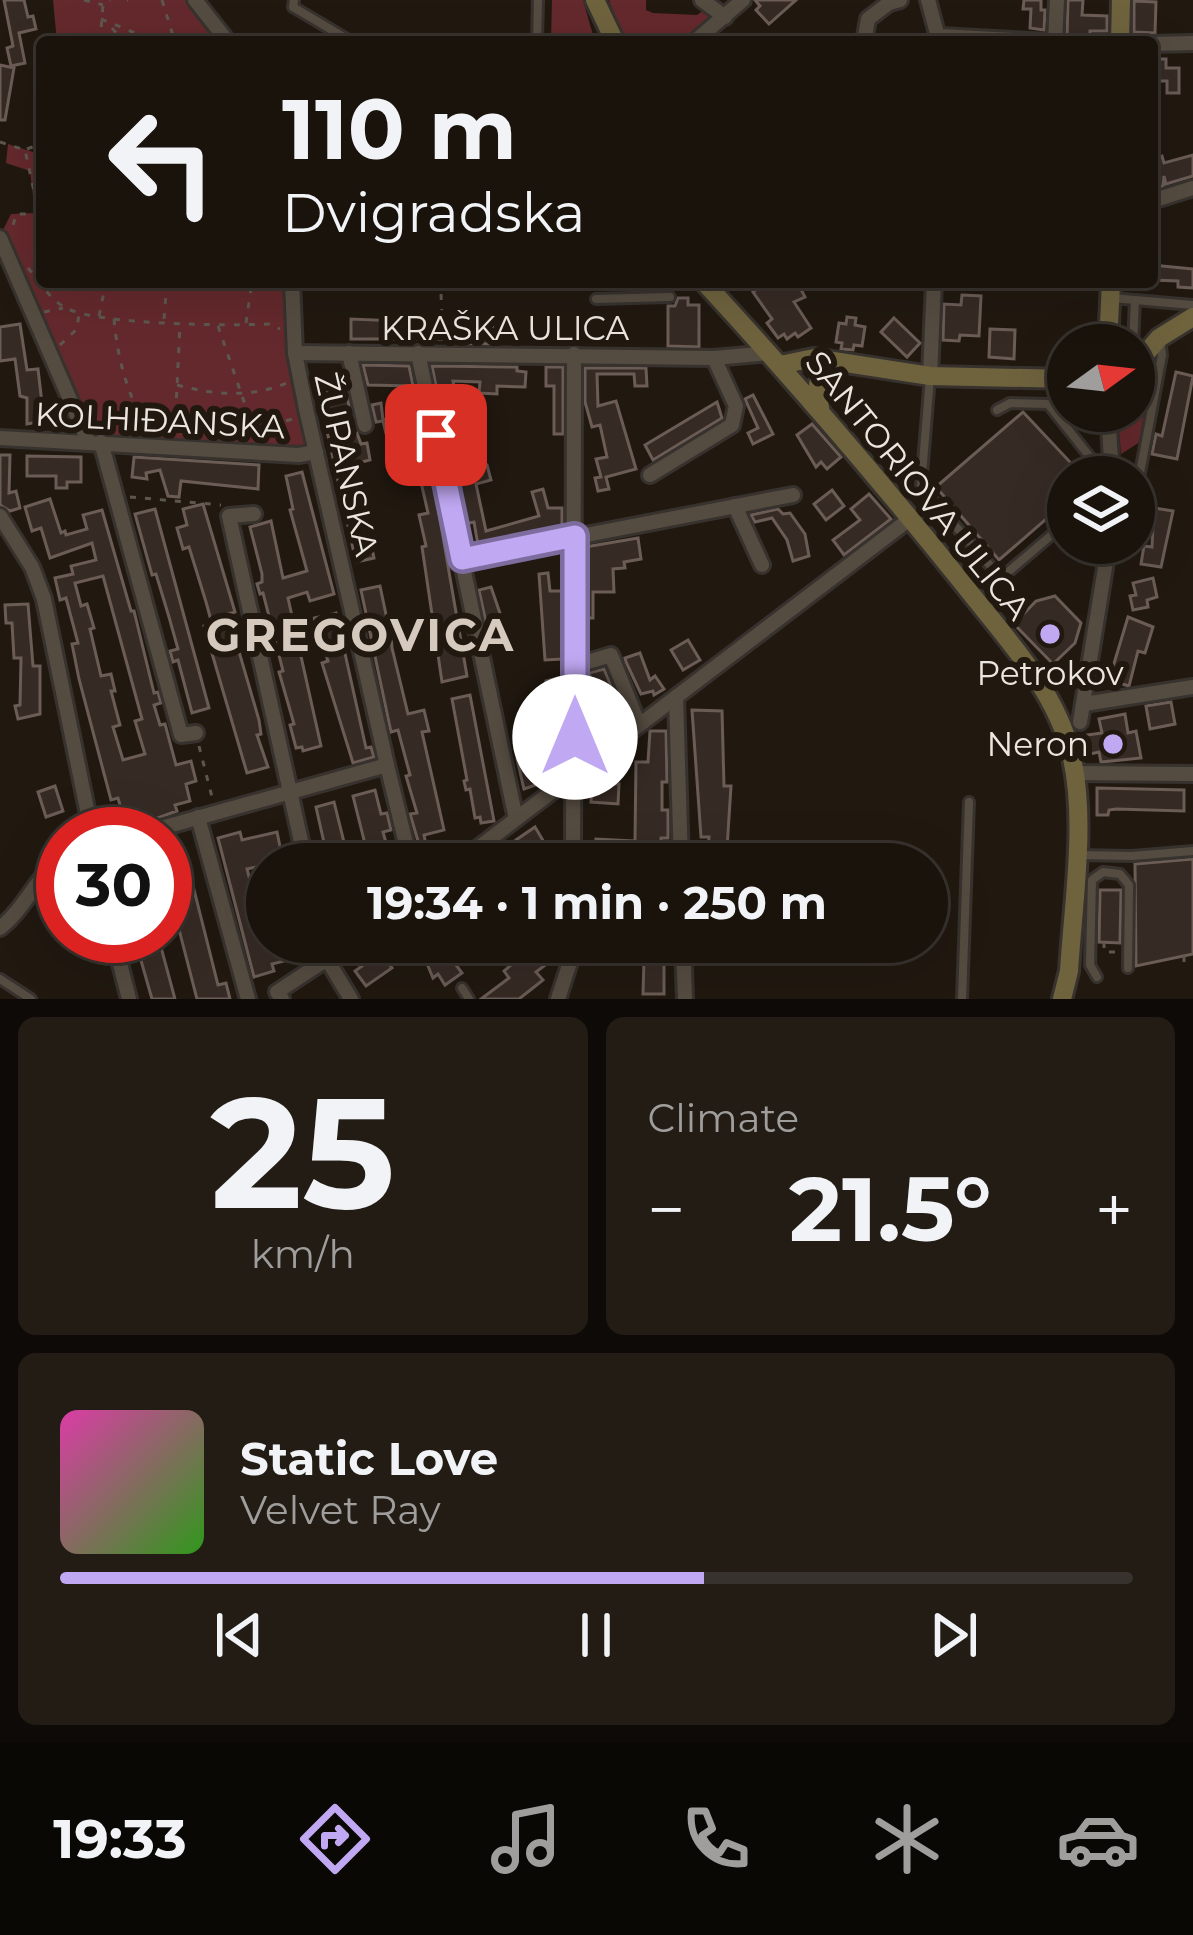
<!DOCTYPE html>
<meta charset="utf-8">
<style>
:root{--surface:#19130c;--page:#221c15;--text:#f1f3f6;--muted:#9f9e9d;--line:#37322d;--accent:#c1a8f3}
body{margin:0;font-family:Montserrat,sans-serif;background:var(--page);color:var(--text);height:100vh;display:flex;flex-direction:column;font-size:45px;white-space:nowrap}
*{box-sizing:border-box;margin:0}
p{font-size:39px;color:var(--muted)}
.icon{flex:none;width:66px;height:66px;fill:none;stroke:currentColor;stroke-width:2;stroke-linecap:round;stroke-linejoin:round}
.map{position:relative;height:999px;overflow:hidden}
.drawer{display:flex;flex-direction:column;gap:18px;padding:18px;background:#0e0a07;flex:1}
.drawer>*{flex:none}
.banner{position:absolute;left:36px;top:36px;width:1122px;height:252px;border-radius:12px;box-shadow:0 12px 48px #0002,0 0 0 3px var(--line);background:#19130c;color:var(--text);overflow:hidden}
.needle{width:78px;rotate:75deg}
.buttons{position:absolute;left:1047px;top:324px;display:grid;gap:24px}
.buttons a{display:grid;place-items:center;width:108px;height:108px;border-radius:50%;background:var(--surface);box-shadow:0 12px 48px #0002,0 0 0 3px var(--line);font-size:60px}
.speed{position:absolute;left:36px;top:807px;display:flex;gap:24px;font-size:60px;font-weight:700;text-align:center}
.speed>*{display:grid;place-content:center;width:156px;height:156px;border-radius:50%;background:var(--surface);box-shadow:0 12px 48px #0002,0 0 0 3px var(--line);line-height:1}
.speed .limit{border:18px solid #d22;background:#fff;color:#111}
.pin{position:absolute;display:grid;place-items:center;width:102px;height:102px;color:#fff;margin:-51px;border-radius:24px;box-shadow:0 6px 18px #0006}
.me{position:absolute;width:132px;margin:-66px;rotate:0deg;stroke-linejoin:round;filter:drop-shadow(0 0 9px #0008)}
.turn{display:flex;align-items:center;gap:42px;height:252px;padding:0 48px;font-size:54px}
.turn .icon{width:156px;height:156px;stroke-width:2.5}
.turn b{display:block;font-size:84px;line-height:102px}
.big{font-size:90px;font-weight:700;line-height:1.1}
.drawer .card{flex:1;display:flex;flex-direction:column;justify-content:center;gap:18px;min-width:0;padding:0 42px;border-radius:18px;background:var(--page)}
.drawer .dial{align-items:center;gap:0}
.dial b{font-size:156px;line-height:1}
.song{display:flex;align-items:center;gap:36px}
.cover{width:144px;height:144px;border-radius:18px;background:linear-gradient(135deg,hsl(320 70% 55%),hsl(110 70% 35%))}
.played{height:12px;border-radius:6px;background:linear-gradient(90deg,var(--accent) 60%,var(--line) 60%)}
.keys{display:flex;justify-content:space-around;direction:ltr}
.heat{display:flex;justify-content:space-between;align-items:center;font-size:66px;direction:ltr}
.drawer .tiles{flex:1;display:grid;gap:18px;grid-template-columns:1fr 1fr}
.card:last-child{grid-column:span 2}
.trip{position:absolute;left:246px;top:843px;width:702px;height:120px;border-radius:60px;background:var(--surface);box-shadow:0 12px 48px #0002,0 0 0 3px var(--line);font-weight:700;line-height:120px;text-align:center}
.menu{display:flex;height:192px;justify-content:space-around;align-items:center;background:#0a0805;color:var(--muted)}
.menu .icon{width:84px;height:84px}
.menu .active{color:var(--accent)}
.menu b{font-size:54px;color:var(--text)}
.map>svg:first-child{display:block}
.green{fill:#64292c}
.building{fill:#362a24;stroke:#6b5c56;stroke-width:3;fill-rule:evenodd}
.lines{fill:none;stroke-linecap:round;stroke-linejoin:round}
.lane-casing{stroke:#37322e;stroke-width:14}
.street-casing{stroke:#37322e;stroke-width:20}
.secondary-casing{stroke:#37322e;stroke-width:24}
.path{stroke:#5e574f;stroke-width:3;stroke-dasharray:6 9;stroke-linecap:butt}
.lane{stroke:#554c41;stroke-width:8}
.street{stroke:#554c41;stroke-width:14}
.secondary{stroke:#6f633e;stroke-width:18}
.route-casing{stroke:#7d6d9e;stroke-width:30}
.route{stroke:#c1a8f3;stroke-width:21}
.poi-dot{fill:#c1a8f3;stroke:#211910;stroke-width:4.5}
.labels{text-anchor:middle;dominant-baseline:central;stroke-width:12;stroke-linejoin:round;paint-order:stroke}
.street-label{font-size:33px;fill:#ece6e0;stroke:#211910}
.poi-label{font-size:33px;fill:#ece6e0;stroke:#211910}
.district-label{font-size:45px;font-weight:bold;letter-spacing:3px;fill:#d5cabd;stroke:#211910}
</style>
<div class="map">
<svg width="1193" height="999" viewBox="0 0 1193 999">
<rect width="100%" height="100%" fill="#211910"/>
<g class="green">
<polygon points="53,0 195,0 228,42 57,42"/>
<polygon points="552,0 583,0 595,42 551,42"/>
<path d="M609,0H646V10L653,13L697,15L704,10L719,21C691,46 660,42 624,42Z"/>
<polygon points="8,144 42,155 42,282 292,282 300,416 302,422 309,422 316,452 101,442 88,427 3,230 11,214 35,213 30,171 6,163"/>
<polygon points="1150,374 1140,442 1121,454 1117,411 1134,411 1134,376"/>
</g>
<g class="building">
<polygon points="4,0 24,0 28,17 33,16 36,29 19,33 25,63 11,66 7,48 13,46"/>
<polygon points="755,0 796,0 769,24 756,10 760,6"/>
<polygon points="1024,0 1041,0 1041,10 1045,10 1044,30 1030,28 1031,9 1023,9"/>
<polygon points="1068,0 1083,0 1082,15 1107,16 1107,31 1090,31 1090,37 1067,36"/>
<polygon points="1134,1 1156,2 1155,33 1134,32"/>
<polygon points="1152,59 1166,59 1166,68 1179,68 1179,93 1167,93 1167,81 1152,81"/>
<polygon points="0,65 14,68 5,120 0,120"/>
<polygon points="1193,155 1193,176 1166,184 1164,176 1163,186 1155,188 1152,159 1162,156 1164,163"/>
<polygon points="1152,265 1193,269 1193,288 1178,287 1178,281 1152,280"/>
<polygon points="767,282 797,282 805,297 794,302 811,328 798,337 795,333 787,339 784,334 778,338 767,323 772,319 753,292"/>
<polygon points="962,295 981,296 979,336 960,335 959,341 943,340 944,304 961,305"/>
<polygon points="678,298 688,298 688,305 699,305 699,347 668,346 668,306 675,306"/>
<polygon points="847,317 856,318 855,325 865,327 862,346 854,345 853,350 841,349 842,343 836,342 839,323 846,324"/>
<polygon points="471,318 493,318 493,344 447,343 447,339 351,339 351,319 471,324"/>
<polygon points="894,318 920,343 907,357 881,332"/>
<polygon points="20,324 27,370 38,369 44,421 27,424 27,398 20,396 15,359 0,361 0,327"/>
<polygon points="990,329 1015,330 1014,359 989,357"/>
<polygon points="363,365 409,366 413,386 368,385"/>
<polygon points="432,366 517,367 517,371 526,372 525,387 497,386 497,394 479,393 480,382 453,381 468,470 487,465 491,480 476,484 486,531 539,516 532,492 543,489 548,508 562,508 562,528 478,545 474,522 465,524 438,394 443,394 442,386 436,386"/>
<polygon points="546,367 563,367 563,434 554,434 554,386 546,386"/>
<polygon points="585,368 646,368 647,386 635,386 634,374 597,374 598,406 616,401 636,469 606,477 609,489 598,491 595,478 601,477 596,459 607,457 600,425 592,427 585,402"/>
<polygon points="1176,372 1193,376 1177,459 1152,454 1156,434 1162,436"/>
<polygon points="345,386 349,406 325,413 320,393"/>
<polygon points="753,395 773,434 753,444 748,433 758,428 745,399"/>
<polygon points="416,398 427,452 422,453 419,443 390,450 383,421 376,422 372,405 381,403 383,420 414,412 411,399"/>
<polygon points="717,402 722,418 653,460 645,445"/>
<polygon points="1023,412 1084,477 1068,477 1068,500 999,560 936,487"/>
<polygon points="812,424 841,457 827,469 821,462 816,467 797,435"/>
<polygon points="344,428 346,436 357,433 361,444 367,443 370,460 354,464 374,558 356,562 327,431"/>
<polygon points="0,455 10,455 9,493 16,491 20,508 10,511 0,505"/>
<polygon points="27,456 81,457 81,482 67,482 67,488 56,488 56,476 27,476"/>
<polygon points="134,457 259,465 258,489 181,481 179,497 168,496 160,470 146,473 147,479 132,477"/>
<polygon points="302,472 334,594 310,601 307,592 288,598 321,746 303,751 302,747 296,748 290,725 294,724 279,672 283,671 263,593 260,594 257,584 262,582 262,574 250,527 271,521 283,578 307,571 290,510 293,509 286,476"/>
<polygon points="433,479 467,676 442,682 422,547 426,546 419,515 428,513 421,482"/>
<polygon points="832,490 844,506 826,520 814,504"/>
<polygon points="869,494 891,519 844,555 833,540 860,520 851,509"/>
<path d="M50,499L61,533L65,531L66,535L87,529L83,515L102,510L131,611H134L154,693L158,692L161,703L154,705L160,725L165,724L176,765L191,761L196,781L186,784L190,801L175,805L177,811L127,829L118,798L111,800L79,679L72,644L78,643L66,598L60,600L55,578L73,574L71,566L96,560L92,543L50,558L41,528L32,531L25,507ZM103,576L142,719L135,721L145,754L123,760L113,727L120,725L111,691H115L111,674L101,676L90,629L94,628L87,604L81,606L75,583Z"/>
<polygon points="203,504 235,612 228,614 259,720 261,734 257,735 268,767 247,773 204,626 212,624 206,602 189,547 183,549 177,528 187,525 183,509"/>
<polygon points="1154,508 1173,511 1161,567 1141,564 1144,546 1152,547"/>
<polygon points="155,509 209,708 192,713 178,660 173,662 170,651 178,649 169,617 156,574 152,575 135,514"/>
<polygon points="778,509 783,514 790,513 805,534 809,556 793,561 787,540 772,518 755,522 751,515"/>
<polygon points="638,538 641,559 624,562 625,568 613,569 614,592 593,592 593,618 585,618 585,547"/>
<polygon points="548,573 550,591 562,591 562,659 545,660 539,574"/>
<polygon points="1153,578 1157,597 1147,600 1148,607 1133,610 1130,596 1136,595 1133,583"/>
<polygon points="380,586 388,624 394,623 396,632 391,634 392,648 408,714 424,710 429,731 422,732 444,830 424,835 427,850 421,851 410,814 417,813 406,776 410,775 398,730 391,732 361,590"/>
<polygon points="491,587 505,628 488,632 479,590"/>
<polygon points="1055,596 1081,623 1075,643 1053,664 1014,624 1036,601"/>
<polygon points="28,604 33,666 40,666 40,714 18,719 15,706 20,705 21,658 14,658 12,623 6,623 5,605"/>
<polygon points="336,613 366,748 371,747 374,757 353,763 322,663 328,661 314,618"/>
<polygon points="1128,617 1153,627 1145,653 1138,651 1129,686 1109,680"/>
<polygon points="688,640 700,660 683,670 671,650"/>
<polygon points="640,653 650,680 655,676 664,689 654,695 653,691 641,694 626,662 625,658"/>
<polygon points="604,669 617,701 589,709 585,695 595,692 589,673"/>
<polygon points="562,677 559,691 562,740 551,741 542,705 548,703 546,681"/>
<polygon points="470,695 494,821 481,823 480,817 475,818 470,789 466,790 464,781 467,780 452,699"/>
<polygon points="1171,702 1175,724 1150,729 1146,706"/>
<polygon points="692,710 722,711 724,786 731,786 726,864 707,864 709,837 701,837"/>
<polygon points="1125,714 1128,733 1136,731 1141,758 1101,762 1099,752 1090,754 1087,735 1102,733 1099,719"/>
<polygon points="650,731 666,731 667,782 662,782 662,810 668,810 668,838 661,838 661,864 595,861 596,839 635,841 636,762 648,762"/>
<polygon points="542,754 547,781 524,789 517,759"/>
<polygon points="592,782 619,784 618,804 591,802"/>
<polygon points="55,786 63,811 46,817 38,792"/>
<polygon points="1097,788 1184,790 1184,811 1116,809 1109,810 1108,815 1097,815"/>
<polygon points="375,790 381,814 387,813 391,830 383,832 392,864 317,864 316,859 327,856 316,807 334,802 347,854 366,848 353,796"/>
<polygon points="535,827 554,859 547,864 533,864 516,840"/>
<polygon points="240,832 242,840 277,832 283,861 247,869 266,942 301,942 304,956 272,964 274,971 254,977 218,838"/>
<polygon points="184,850 218,985 226,983 230,999 197,999 165,875 165,855"/>
<polygon points="1193,859 1193,954 1136,966 1135,864"/>
<polygon points="1100,890 1121,890 1120,943 1099,942"/>
<polygon points="134,936 158,936 175,999 152,999"/>
<polygon points="440,942 449,952 455,948 463,960 456,965 462,973 445,985 438,974 433,978 423,954"/>
<polygon points="527,942 545,942 556,957 536,972 543,980 519,999 481,999 509,978 504,971 523,955 518,949"/>
<polygon points="366,950 370,955 379,950 392,968 366,986 355,971 362,966 356,957"/>
<polygon points="644,959 664,959 664,994 643,994"/>
</g>
<g class="lines">
<g class="lane-casing">
<g id="lane">
<polyline points="294,0 293,7 352,42"/>
<polyline points="537,42 538,0"/>
<polyline points="1112,298 1193,305"/>
<polyline points="596,299 670,297"/>
<polyline points="1133,345 1135,300"/>
<polyline points="930,377 921,487 1001,578 1068,521"/>
<polyline points="997,410 1010,403 1048,404 1094,462 1095,477"/>
<polyline points="1134,505 1162,355 1160,340"/>
<polyline points="1077,855 1132,856 1193,851"/>
<polyline points="461,942 470,955"/>
<polyline points="1097,977 1090,965 1092,880 1103,872 1120,874 1129,885 1128,968"/>
<polyline points="0,979 31,999"/>
<polyline points="462,988 469,999"/>
<polyline points="962,999 969,802"/>
</g>
</g>
<g class="street-casing">
<g id="street">
<polyline points="195,0 228,42"/>
<polyline points="702,0 725,17"/>
<polyline points="928,0 939,41"/>
<polyline points="940,36 1049,42"/>
<polyline points="694,42 743,0"/>
<polyline points="864,42 868,19 889,3 900,0"/>
<polyline points="1055,42 1057,0"/>
<polyline points="1152,44 1193,43"/>
<polyline points="1152,201 1193,188"/>
<polyline points="0,238 88,441"/>
<polyline points="292,282 295,353 306,409 387,765 408,852 417,864"/>
<polyline points="295,353 714,358 769,353"/>
<polyline points="349,353 365,425"/>
<polyline points="418,353 516,819"/>
<polyline points="930,376 934,282"/>
<polyline points="1108,411 1112,477"/>
<polyline points="0,438 299,455 316,452"/>
<polyline points="101,442 181,735 196,733"/>
<polyline points="650,475 732,425 736,406 714,358"/>
<polyline points="735,506 762,565"/>
<polyline points="254,514 229,516 306,864"/>
<polyline points="0,516 32,567 44,599 92,834"/>
<polyline points="462,559 793,495"/>
<polyline points="575,666 611,655 639,725"/>
<polyline points="676,697 681,864"/>
<polyline points="1084,704 1193,687"/>
<polyline points="1080,722 1109,543"/>
<polyline points="1075,773 1193,774"/>
<polyline points="198,817 248,999"/>
<polyline points="140,834 387,765"/>
<polyline points="457,864 911,518"/>
<polyline points="573,864 574,354"/>
<path d="M0,928C26,908 36,876 63,858"/>
<polyline points="113,936 129,999"/>
<polyline points="324,942 328,961 351,999"/>
<polyline points="683,942 685,999"/>
<polyline points="282,999 277,992 353,942"/>
<polyline points="558,999 571,959 572,942"/>
</g>
</g>
<g class="secondary-casing">
<g id="secondary">
<polyline points="595,0 615,42"/>
<polyline points="1120,42 1121,0"/>
<path d="M704,282C795,381 881,481 965,586C1004,636 1056,690 1071,754C1087,818 1073,905 1069,971L1062,999"/>
<polyline points="1108,345 1111,282"/>
<polyline points="780,365 814,358 930,376 1068,379"/>
<polyline points="1134,367 1159,338 1193,317"/>
<polyline points="820,409 818,384 838,362"/>
</g>
</g>
<g class="path">
<polyline points="84,0 103,5"/>
<polyline points="127,0 128,0"/>
<polyline points="162,0 175,42"/>
<polyline points="101,19 157,42"/>
<polyline points="112,28 124,42"/>
<polyline points="100,42 103,5 110,0"/>
<polyline points="0,142 25,150 39,214 16,214 11,233"/>
<polyline points="27,149 42,143"/>
<path d="M28,268C39,281 50,300 66,308C98,325 230,326 270,324L280,329"/>
<polyline points="441,294 443,340"/>
<polyline points="44,312 63,308"/>
<polyline points="99,316 106,282"/>
<path d="M114,319C118,363 128,395 149,433"/>
<polyline points="164,319 167,282"/>
<polyline points="246,323 252,282"/>
<polyline points="218,326 252,425"/>
<polyline points="60,345 77,329 79,314"/>
<path d="M177,385C215,395 251,398 287,383"/>
<polyline points="175,428 180,324"/>
<polyline points="152,433 261,427 297,418"/>
<polyline points="130,497 221,505"/>
<polyline points="199,746 213,801"/>
<polyline points="1104,942 1104,952 1116,952"/>
<polyline points="1184,956 1184,962"/>
</g>
<use href="#lane" class="lane"/>
<use href="#street" class="street"/>
<use href="#secondary" class="secondary"/>
</g>
<g class="lines">
<g class="route-casing">
<polyline id="route" points="436,435 462,559 575,536 575,737"/>
</g>
<use href="#route" class="route"/>
</g>
<g class="poi-dot">
<circle cx="1050" cy="634" r="12"/>
<circle cx="1113" cy="744" r="12"/>
</g>
<g class="labels">
<g class="street-label">
<text x="505" y="328">KRAŠKA ULICA</text>
<text transform="translate(160 420) rotate(3)">KOLHIĐANSKA</text>
<text transform="translate(347 464) rotate(77)">ŽUPANSKA</text>
<text transform="translate(918 485) rotate(51)">SANTORIOVA ULICA</text>
</g>
<g class="poi-label">
<text x="1050" y="673">Petrokov</text>
<text x="1089" y="744" text-anchor="end">Neron</text>
</g>
<g class="district-label">
<text x="361" y="634">GREGOVICA</text>
</g>
</g>
</svg>
<div class="buttons">
<a><svg class="needle" viewBox="-14 -14 28 28"><path d="M0-13l5 13h-10z" fill="#e53935"/><path d="M0 13l5-13h-10z" fill="#9f9e9d"/></svg></a>
<a><svg class="icon" aria-label="layers" viewBox="0 0 24 24"><path d="M12 4l9 5-9 5-9-5zM3 14l9 5 9-5"/></svg></a>
</div>
<div class="speed"><div class="limit">30</div></div>
<div class="pin" style="left:436px;top:435px;background:#d93025"><svg class="icon" aria-label="arrive" viewBox="0 0 24 24"><path d="M6 21V4h12l-3 4 3 4H6"/></svg></div>
<svg class="me" style="left:575px;top:737px" viewBox="-20 -20 40 40"><circle r="19" fill="#fff"/><path d="M0-13L10 11 0 6-10 11z" fill="#c1a8f3"/></svg>
<div class="trip">19:34 · 1 min · 250 m</div>
<div class="banner">
<div class="turn"><svg class="icon" aria-label="left" viewBox="0 0 24 24"><path d="M17 20v-9H6M10 6l-5 5 5 5"/></svg><div><b>110 m</b>Dvigradska</div></div>
</div>
</div>
<section class="drawer">
<div class="tiles">
<div class="card dial"><b>25</b><p>km/h</p></div>
<div class="card"><p>Climate</p>
<div class="heat"><a>−</a><b class="big">21.5°</b><a>+</a></div>
</div>
<div class="card">
<div class="song"><i class="cover"></i><div><b>Static Love</b><p>Velvet Ray</p></div></div>
<div class="played"></div>
<div class="keys"><svg class="icon" aria-label="previous" viewBox="0 0 24 24"><path d="M18 5L8 12l10 7zM5 5v14"/></svg><svg class="icon" aria-label="pause" viewBox="0 0 24 24"><path d="M8 5v14M16 5v14"/></svg><svg class="icon" aria-label="next" viewBox="0 0 24 24"><path d="M6 5l10 7-10 7zM19 5v14"/></svg></div>
</div>
</div>
</section>
<nav class="menu">
<b>19:33</b>
<svg class="icon active" aria-label="directions" viewBox="0 0 24 24"><path d="M12 3l9 9-9 9-9-9zM9 14v-3h6M13 9l2 2-2 2"/></svg>
<svg class="icon" aria-label="music" viewBox="0 0 24 24"><path d="M9 18V5l10-2v13"/><circle cx="6" cy="18" r="3"/><circle cx="16" cy="16" r="3"/></svg>
<svg class="icon" aria-label="phone" viewBox="0 0 24 24"><path d="M5 4h4l2 5-3 2q2 4 5 5l2-3 5 2v4C11 20 4 13 5 4z"/></svg>
<svg class="icon" aria-label="climate" viewBox="0 0 24 24"><path d="M12 3v18M4 7l16 10M4 17L20 7"/></svg>
<svg class="icon" aria-label="car" viewBox="0 0 24 24"><path d="M5 17H2v-5l4-1 3-4h7l3 4 3 1v5h-3M9 17h6M6 11h13"/><circle cx="7" cy="17" r="2"/><circle cx="17" cy="17" r="2"/></svg>
</nav>
